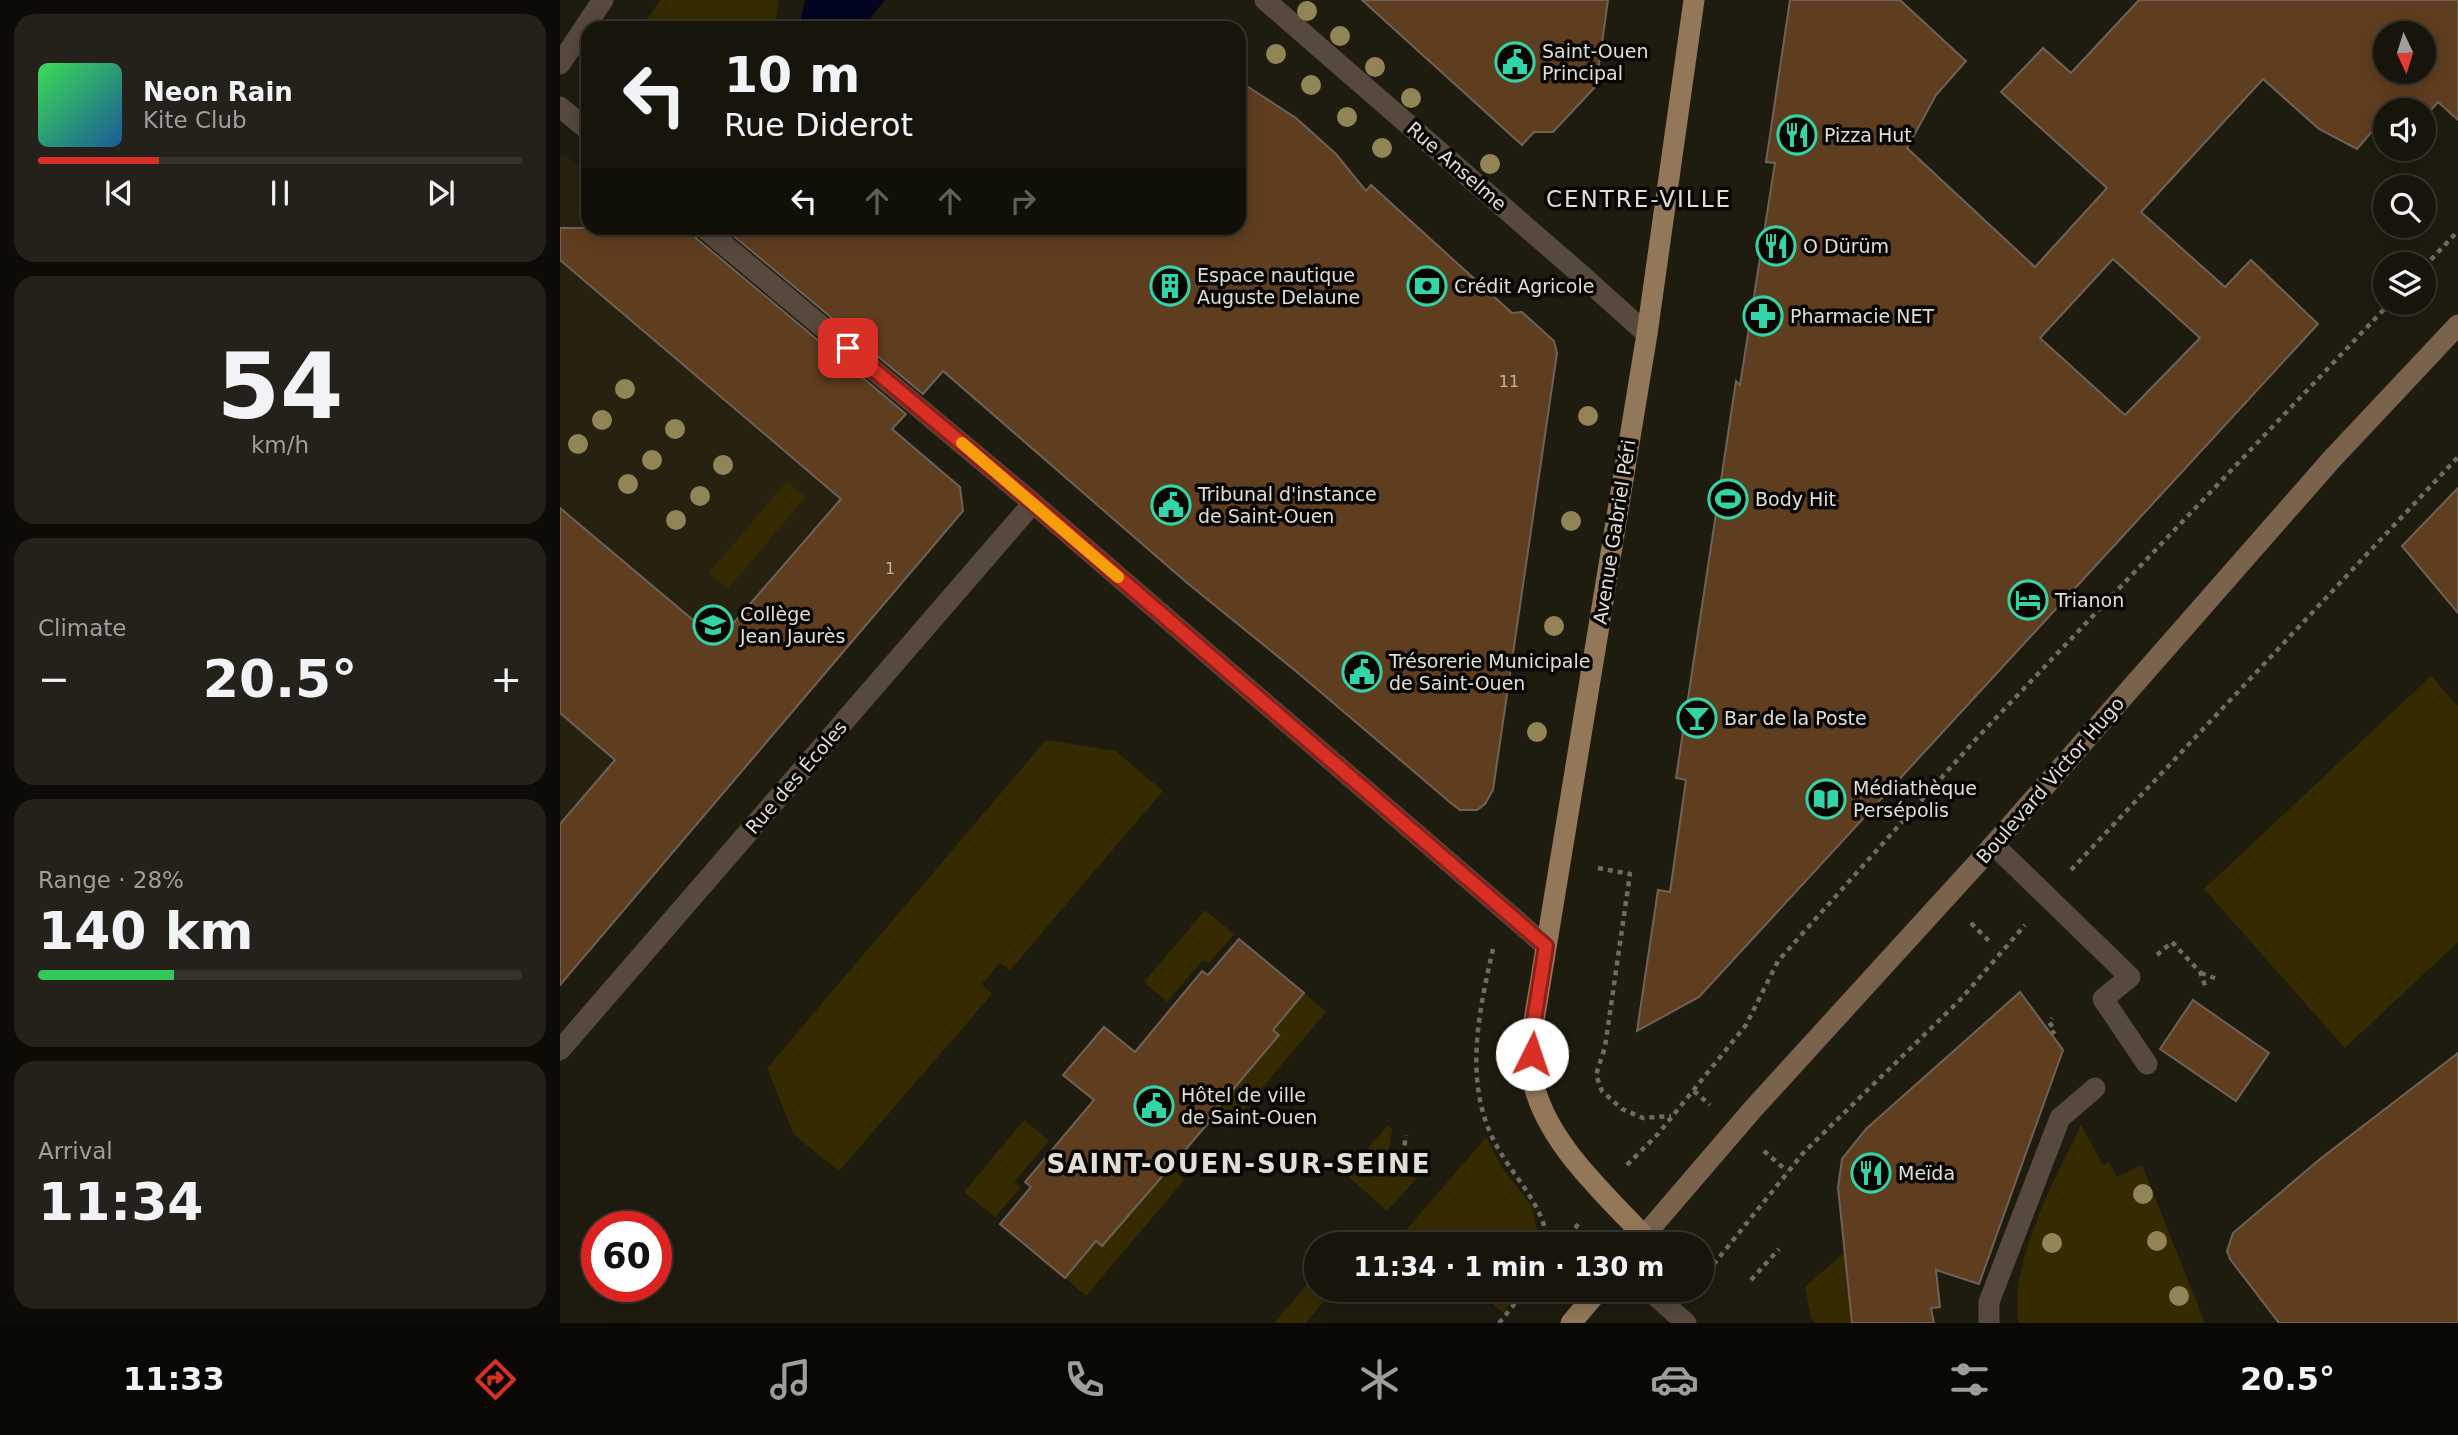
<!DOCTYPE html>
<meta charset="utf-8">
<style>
:root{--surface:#16140b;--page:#232119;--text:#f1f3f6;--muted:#9e9e9d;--line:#35332c;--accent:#d93025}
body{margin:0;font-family:"DejaVu Sans",sans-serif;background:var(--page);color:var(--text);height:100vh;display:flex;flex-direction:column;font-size:26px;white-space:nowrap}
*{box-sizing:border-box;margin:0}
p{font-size:23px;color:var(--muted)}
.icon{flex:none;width:38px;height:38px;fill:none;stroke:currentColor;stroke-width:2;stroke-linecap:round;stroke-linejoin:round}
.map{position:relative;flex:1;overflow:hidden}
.panel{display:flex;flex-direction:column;gap:14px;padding:14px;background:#0c0b06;width:560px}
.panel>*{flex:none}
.hud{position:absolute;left:21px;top:21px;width:665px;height:214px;border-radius:21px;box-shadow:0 4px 18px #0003,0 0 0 2px var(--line);background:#16140b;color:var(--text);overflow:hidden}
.needle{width:46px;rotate:176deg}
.tools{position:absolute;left:1813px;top:21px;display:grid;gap:14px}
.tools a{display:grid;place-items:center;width:63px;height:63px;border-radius:50%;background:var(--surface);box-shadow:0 4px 18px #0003,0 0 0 2px var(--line);font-size:35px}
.speed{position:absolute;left:21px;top:1211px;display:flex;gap:14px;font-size:35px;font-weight:700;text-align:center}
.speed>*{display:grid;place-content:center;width:91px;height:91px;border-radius:50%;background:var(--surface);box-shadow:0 4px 18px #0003,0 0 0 2px var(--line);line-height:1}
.speed .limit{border:10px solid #d22;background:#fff;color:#111}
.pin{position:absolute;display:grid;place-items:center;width:60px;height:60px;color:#fff;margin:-30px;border-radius:14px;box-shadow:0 4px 10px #0006}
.me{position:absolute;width:77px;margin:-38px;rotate:4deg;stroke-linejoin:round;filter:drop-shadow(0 0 5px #0008)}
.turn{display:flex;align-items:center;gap:24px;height:147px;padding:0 28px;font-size:32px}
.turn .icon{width:91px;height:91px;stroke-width:2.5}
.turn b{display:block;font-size:49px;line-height:60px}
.lanes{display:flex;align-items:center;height:66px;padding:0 28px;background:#0003;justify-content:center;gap:35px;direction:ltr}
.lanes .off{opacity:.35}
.big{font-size:52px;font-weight:600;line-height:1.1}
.panel .card{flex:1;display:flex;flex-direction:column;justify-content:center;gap:10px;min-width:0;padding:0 24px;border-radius:21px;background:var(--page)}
.panel .dial{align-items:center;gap:0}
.dial b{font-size:91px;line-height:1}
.song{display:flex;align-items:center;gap:21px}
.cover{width:84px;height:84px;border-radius:10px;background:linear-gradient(135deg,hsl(130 70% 55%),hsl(210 70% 35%))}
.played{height:7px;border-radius:4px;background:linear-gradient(90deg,var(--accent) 25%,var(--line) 25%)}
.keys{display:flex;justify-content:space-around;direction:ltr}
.heat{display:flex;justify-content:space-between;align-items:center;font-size:38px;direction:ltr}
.charge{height:10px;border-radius:5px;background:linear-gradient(90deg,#34c759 28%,var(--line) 0)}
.trip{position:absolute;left:744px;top:1232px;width:410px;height:70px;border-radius:35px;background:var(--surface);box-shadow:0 4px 18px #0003,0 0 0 2px var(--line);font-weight:600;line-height:70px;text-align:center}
.dock{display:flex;height:112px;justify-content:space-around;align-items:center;background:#090804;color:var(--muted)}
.dock .icon{width:49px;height:49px}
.dock .current{color:var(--accent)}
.dock b{font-size:32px;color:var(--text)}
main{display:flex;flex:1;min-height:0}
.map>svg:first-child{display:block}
.built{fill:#272210}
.green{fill:#352a00}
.water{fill:#010522}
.building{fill:#5f3d1f;stroke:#6e6258;stroke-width:2;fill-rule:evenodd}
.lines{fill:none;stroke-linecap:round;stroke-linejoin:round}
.path{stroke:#6e6b61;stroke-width:4.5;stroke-dasharray:5 5;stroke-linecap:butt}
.lane{stroke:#57493b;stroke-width:21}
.street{stroke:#57493b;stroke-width:21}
.secondary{stroke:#79634c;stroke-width:21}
.primary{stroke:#937759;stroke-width:21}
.tree{fill:#918456}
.route-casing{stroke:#8d1f18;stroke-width:18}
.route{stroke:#d93025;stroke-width:12}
.slow{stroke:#f59e0b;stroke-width:12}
.labels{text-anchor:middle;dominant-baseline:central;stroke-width:7;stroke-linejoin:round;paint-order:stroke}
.number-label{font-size:16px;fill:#c0b6a8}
.poi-label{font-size:19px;fill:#e1ded6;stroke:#070603;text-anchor:start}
.street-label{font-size:19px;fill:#e1ded6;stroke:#070603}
.quarter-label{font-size:23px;letter-spacing:2px;fill:#e1ded6;stroke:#070603}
.district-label{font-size:26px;font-weight:bold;letter-spacing:2px;fill:#e1ded6;stroke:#070603}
</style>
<main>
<section class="panel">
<div class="card">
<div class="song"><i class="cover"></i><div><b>Neon Rain</b><p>Kite Club</p></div></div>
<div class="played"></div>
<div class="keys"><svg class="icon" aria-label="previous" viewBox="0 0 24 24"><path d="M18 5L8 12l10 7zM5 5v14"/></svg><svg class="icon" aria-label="pause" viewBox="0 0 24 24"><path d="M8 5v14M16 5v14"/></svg><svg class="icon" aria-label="next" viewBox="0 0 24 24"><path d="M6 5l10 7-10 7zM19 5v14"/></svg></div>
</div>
<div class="card dial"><b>54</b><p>km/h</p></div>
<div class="card"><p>Climate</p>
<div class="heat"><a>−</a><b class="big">20.5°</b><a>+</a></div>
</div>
<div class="card"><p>Range · 28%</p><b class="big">140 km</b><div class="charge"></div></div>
<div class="card"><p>Arrival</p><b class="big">11:34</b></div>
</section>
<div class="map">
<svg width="1898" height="1323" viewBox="0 0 1898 1323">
<rect width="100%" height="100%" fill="#1e1b0f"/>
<polygon class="built" points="7,156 28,174 28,228 92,228 400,487 403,511 0,985 0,157"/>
<g class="green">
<polygon points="101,0 219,0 214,28 80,28"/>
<polygon points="227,481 245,497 168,589 149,573"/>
<polygon points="1871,676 1898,706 1898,942 1785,1048 1644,889"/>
<polygon points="486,740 556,751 603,791 450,970 440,963 422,984 432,994 279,1171 234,1135 207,1068"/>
<polygon points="645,910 674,934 649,963 643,960 607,1002 584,982"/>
<polygon points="744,993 766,1012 668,1129 651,1116 719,1035 713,1030"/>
<polygon points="464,1120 489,1141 454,1182 461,1187 435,1217 404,1192"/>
<polygon points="828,1125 832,1129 825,1173 857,1178 827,1211 786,1174"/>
<path d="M1521,1125L1543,1165L1549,1162L1557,1177L1582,1165L1645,1323H1459C1448,1264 1495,1178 1521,1125Z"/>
<polygon points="926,1137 943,1169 971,1205 981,1244 864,1244 847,1229"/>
<polygon points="609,1166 624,1180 526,1296 505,1278 536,1241 542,1245"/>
<polygon points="1285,1252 1298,1323 1256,1323 1251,1318 1245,1287"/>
<polygon points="750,1281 756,1290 761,1290 768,1296 746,1323 714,1323"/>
<polygon points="916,1290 960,1290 943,1313"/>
</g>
<polygon class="water" points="245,0 325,0 302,28 239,28"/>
<g class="building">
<polygon points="802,0 1048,0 1036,86 993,132 974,132 962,145"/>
<path d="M1230,0H1340L1406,61L1376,95L1347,148L1475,267L1547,188L1441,92L1483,48L1511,73L1579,0H1898V120L1878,102L1864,118V110H1825V139L1814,129L1797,149L1759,129L1703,79L1581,212L1665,287L1691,260L1758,324L1139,997L1077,1031L1098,890L1110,892L1126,780L1116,778L1176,381L1180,385L1215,163L1206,162ZM1825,33H1864V72H1825ZM1553,259L1640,338L1565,415L1480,338Z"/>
<polygon points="679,81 736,118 776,154 806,191 811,185 952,313 962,312 994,341 997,353 933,790 925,804 917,810 900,810 892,804 737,672 626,582 383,371 363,394 164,228 679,228"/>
<polygon points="0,228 131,228 136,238 346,414 332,429 400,487 403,511 0,985 0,824 55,760 0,713 0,508 158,641 281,499 0,260"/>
<polygon points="1898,488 1898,613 1842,546"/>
<polygon points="679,939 744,993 713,1030 719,1035 649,1118 651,1120 542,1246 536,1241 505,1278 440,1224 471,1187 465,1182 534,1100 503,1075 544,1027 575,1052 642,971 648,975"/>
<polygon points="1460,992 1503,1050 1419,1284 1376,1270 1380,1307 1371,1308 1374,1323 1292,1323 1278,1187 1282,1159 1306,1129"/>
<polygon points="1633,1000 1709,1053 1676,1101 1600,1049"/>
<polygon points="1898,1053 1898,1323 1719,1323 1670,1259 1667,1251 1673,1233 1760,1159"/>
</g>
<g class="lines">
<g class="path">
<polyline points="1864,267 1898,231"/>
<polyline points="1038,868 1070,874 1045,1047 1036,1075 1042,1091 1062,1109 1083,1118 1111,1116"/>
<polyline points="1511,870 1898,457"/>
<polyline points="1411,923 1430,942"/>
<path d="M933,949C918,1015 902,1088 939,1150C957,1181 984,1206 988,1244"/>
<polyline points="1597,955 1612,942 1640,972 1646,988"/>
<polyline points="1641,973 1657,979"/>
<polyline points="1491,1034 1495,1031 1489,1022 1492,1018"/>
<polyline points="1134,1091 1150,1105"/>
<polyline points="1204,1151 1227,1171"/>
<polyline points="1067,1165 1098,1134 1186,1025 1218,961 1416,739 1830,303"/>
<polyline points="840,1175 846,1135"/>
<polyline points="1003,1244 1019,1223"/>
<polyline points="1141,1280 1244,1152 1400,1000 1465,925"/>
<polyline points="1191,1280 1219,1249"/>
<polyline points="939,1323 966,1290"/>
</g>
<g class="lane">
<polyline points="1434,845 1570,977 1543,999 1587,1064"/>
<polyline points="0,1050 473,503"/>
<polyline points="1429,1323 1429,1302 1500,1118 1535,1088"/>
</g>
<g class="street">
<polyline points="705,0 1018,272 1087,334"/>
<polyline points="0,64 43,0"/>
<polyline points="0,107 28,130"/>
<polyline points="144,228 473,503 986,946"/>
<polyline points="1089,1290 1126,1323"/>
</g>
<polyline class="secondary" points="1084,1236 1193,1109 1421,859 1772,459 1898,325"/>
<g class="primary">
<path d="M1076,1244L1084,1236C1042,1191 984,1140 972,1077C969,1063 972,1047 972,1033L1087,334L1134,0"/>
<polyline points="1011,1323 1039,1290"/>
</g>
</g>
<g class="tree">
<circle cx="747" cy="11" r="10"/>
<circle cx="780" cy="36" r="10"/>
<circle cx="716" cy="54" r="10"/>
<circle cx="815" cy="67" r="10"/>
<circle cx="751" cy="85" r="10"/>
<circle cx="851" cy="98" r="10"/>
<circle cx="787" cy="117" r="10"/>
<circle cx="822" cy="148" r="10"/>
<circle cx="930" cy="164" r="10"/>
<circle cx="65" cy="389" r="10"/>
<circle cx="1028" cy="416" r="10"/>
<circle cx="42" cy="420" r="10"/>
<circle cx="115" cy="429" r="10"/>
<circle cx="18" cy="444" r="10"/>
<circle cx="92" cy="460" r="10"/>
<circle cx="163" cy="465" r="10"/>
<circle cx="68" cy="484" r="10"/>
<circle cx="140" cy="496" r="10"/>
<circle cx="116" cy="520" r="10"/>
<circle cx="1011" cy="521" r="10"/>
<circle cx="994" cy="626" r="10"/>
<circle cx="977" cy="732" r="10"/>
<circle cx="1583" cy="1194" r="10"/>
<circle cx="1597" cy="1241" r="10"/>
<circle cx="1492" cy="1243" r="10"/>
<circle cx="1619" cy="1296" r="10"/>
</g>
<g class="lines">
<g class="route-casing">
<polyline id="route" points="288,348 473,503 986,946 972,1033 972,1054"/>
</g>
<use href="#route" class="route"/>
<polyline class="slow" points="402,443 558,577"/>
</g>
<defs>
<g id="civic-ring" transform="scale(2.0125)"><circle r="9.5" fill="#070603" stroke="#32d4a8" stroke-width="1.5"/><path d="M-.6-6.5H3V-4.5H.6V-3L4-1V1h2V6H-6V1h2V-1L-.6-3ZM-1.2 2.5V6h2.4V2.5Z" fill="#32d4a8"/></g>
<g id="restaurant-ring" transform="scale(2.0125)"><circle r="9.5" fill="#070603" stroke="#32d4a8" stroke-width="1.5"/><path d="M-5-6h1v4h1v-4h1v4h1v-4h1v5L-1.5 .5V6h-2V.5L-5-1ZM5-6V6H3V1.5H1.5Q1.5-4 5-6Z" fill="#32d4a8"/></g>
<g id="building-ring" transform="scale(2.0125)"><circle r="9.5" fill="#070603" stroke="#32d4a8" stroke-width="1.5"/><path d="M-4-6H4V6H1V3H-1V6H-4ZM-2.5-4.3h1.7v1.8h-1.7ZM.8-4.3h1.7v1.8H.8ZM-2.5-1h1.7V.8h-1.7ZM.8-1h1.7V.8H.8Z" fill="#32d4a8"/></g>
<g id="bank-ring" transform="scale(2.0125)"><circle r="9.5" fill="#070603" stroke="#32d4a8" stroke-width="1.5"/><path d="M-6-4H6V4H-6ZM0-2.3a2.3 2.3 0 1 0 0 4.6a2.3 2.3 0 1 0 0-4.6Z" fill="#32d4a8"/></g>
<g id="pharmacy-ring" transform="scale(2.0125)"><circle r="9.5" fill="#070603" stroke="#32d4a8" stroke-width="1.5"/><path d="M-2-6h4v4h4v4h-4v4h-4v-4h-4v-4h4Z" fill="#32d4a8"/></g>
<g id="stadium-ring" transform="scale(2.0125)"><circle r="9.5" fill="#070603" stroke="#32d4a8" stroke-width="1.5"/><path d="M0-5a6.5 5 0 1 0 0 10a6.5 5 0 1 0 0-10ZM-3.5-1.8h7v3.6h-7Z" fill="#32d4a8"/></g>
<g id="hotel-ring" transform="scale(2.0125)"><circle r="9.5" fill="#070603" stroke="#32d4a8" stroke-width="1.5"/><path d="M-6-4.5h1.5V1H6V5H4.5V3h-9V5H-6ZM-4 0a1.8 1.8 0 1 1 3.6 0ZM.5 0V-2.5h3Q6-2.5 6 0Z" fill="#32d4a8"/></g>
<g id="school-ring" transform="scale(2.0125)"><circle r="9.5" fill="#070603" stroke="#32d4a8" stroke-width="1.5"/><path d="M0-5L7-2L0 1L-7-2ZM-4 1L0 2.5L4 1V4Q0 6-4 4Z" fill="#32d4a8"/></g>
<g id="bar-ring" transform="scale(2.0125)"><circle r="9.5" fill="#070603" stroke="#32d4a8" stroke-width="1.5"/><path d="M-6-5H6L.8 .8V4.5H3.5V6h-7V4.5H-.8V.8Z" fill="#32d4a8"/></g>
<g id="library-ring" transform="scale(2.0125)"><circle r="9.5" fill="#070603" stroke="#32d4a8" stroke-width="1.5"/><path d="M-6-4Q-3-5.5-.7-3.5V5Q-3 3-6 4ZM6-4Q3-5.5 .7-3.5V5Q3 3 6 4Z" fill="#32d4a8"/></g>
</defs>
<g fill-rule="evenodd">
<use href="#civic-ring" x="955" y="62"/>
<use href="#restaurant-ring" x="1237" y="135"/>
<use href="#restaurant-ring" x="1216" y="246"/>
<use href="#building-ring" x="610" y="286"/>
<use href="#bank-ring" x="867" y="286"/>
<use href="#pharmacy-ring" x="1203" y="316"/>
<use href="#stadium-ring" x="1168" y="499"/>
<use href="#civic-ring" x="611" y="505"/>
<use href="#hotel-ring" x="1468" y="600"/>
<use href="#school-ring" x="153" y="625"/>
<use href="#civic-ring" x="802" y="672"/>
<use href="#bar-ring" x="1137" y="718"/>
<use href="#library-ring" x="1266" y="799"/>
<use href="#civic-ring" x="594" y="1106"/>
<use href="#restaurant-ring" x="1311" y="1173"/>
</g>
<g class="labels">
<g class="number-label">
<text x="949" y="381">11</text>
<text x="330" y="568">1</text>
</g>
<g class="poi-label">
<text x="982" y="51">Saint-Ouen<tspan x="982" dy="22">Principal</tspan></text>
<text x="1264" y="135">Pizza Hut</text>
<text x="1243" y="246">O Dürüm</text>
<text x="637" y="275">Espace nautique<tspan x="637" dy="22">Auguste Delaune</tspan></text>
<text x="894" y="286">Crédit Agricole</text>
<text x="1230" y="316">Pharmacie NET</text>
<text x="638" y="494">Tribunal d'instance<tspan x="638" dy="22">de Saint-Ouen</tspan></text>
<text x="1195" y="499">Body Hit</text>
<text x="1495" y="600">Trianon</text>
<text x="180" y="614">Collège<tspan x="180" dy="22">Jean Jaurès</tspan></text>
<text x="829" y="661">Trésorerie Municipale<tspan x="829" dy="22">de Saint-Ouen</tspan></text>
<text x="1164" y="718">Bar de la Poste</text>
<text x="1293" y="788">Médiathèque<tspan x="1293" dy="22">Persépolis</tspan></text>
<text x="621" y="1095">Hôtel de ville<tspan x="621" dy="22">de Saint-Ouen</tspan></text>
<text x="1338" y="1173">Meïda</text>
</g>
<g class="street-label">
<text transform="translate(897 166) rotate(41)">Rue Anselme</text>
<text transform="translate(1054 532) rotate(-81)">Avenue Gabriel Péri</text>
<text transform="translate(236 777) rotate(-49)">Rue des Écoles</text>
<text transform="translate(1490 780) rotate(-49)">Boulevard Victor Hugo</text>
</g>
<g class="quarter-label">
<text x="1079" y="199">CENTRE-VILLE</text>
</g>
<g class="district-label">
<text x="679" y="1164">SAINT-OUEN-SUR-SEINE</text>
</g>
</g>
</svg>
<div class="tools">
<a><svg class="needle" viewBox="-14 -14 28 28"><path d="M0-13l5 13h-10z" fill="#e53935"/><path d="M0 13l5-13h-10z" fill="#9e9e9d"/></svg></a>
<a><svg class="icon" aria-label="sound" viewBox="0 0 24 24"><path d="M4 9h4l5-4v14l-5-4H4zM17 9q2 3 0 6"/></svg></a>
<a><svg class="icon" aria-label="search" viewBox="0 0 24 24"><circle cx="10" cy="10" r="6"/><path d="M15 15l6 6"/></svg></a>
<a><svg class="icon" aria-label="layers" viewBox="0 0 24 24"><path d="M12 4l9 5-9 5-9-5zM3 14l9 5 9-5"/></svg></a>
</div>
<div class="speed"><div class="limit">60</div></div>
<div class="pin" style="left:288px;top:348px;background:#d93025"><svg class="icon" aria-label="arrive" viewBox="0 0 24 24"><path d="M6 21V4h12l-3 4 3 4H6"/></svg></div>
<svg class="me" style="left:972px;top:1054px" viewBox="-20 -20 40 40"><circle r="19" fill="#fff"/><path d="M0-13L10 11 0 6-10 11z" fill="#d93025"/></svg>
<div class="trip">11:34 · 1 min · 130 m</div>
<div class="hud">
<div class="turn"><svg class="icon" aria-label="left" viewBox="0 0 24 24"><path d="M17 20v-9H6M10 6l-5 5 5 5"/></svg><div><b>10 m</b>Rue Diderot</div></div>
<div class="lanes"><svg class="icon" aria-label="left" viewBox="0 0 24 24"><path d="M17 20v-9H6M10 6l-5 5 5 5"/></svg><svg class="icon off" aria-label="ahead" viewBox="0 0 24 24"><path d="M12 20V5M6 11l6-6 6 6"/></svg><svg class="icon off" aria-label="ahead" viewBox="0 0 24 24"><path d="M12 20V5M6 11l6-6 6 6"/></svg><svg class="icon off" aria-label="right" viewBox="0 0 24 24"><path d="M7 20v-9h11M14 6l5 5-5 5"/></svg></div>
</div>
</div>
</main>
<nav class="dock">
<b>11:33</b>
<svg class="icon current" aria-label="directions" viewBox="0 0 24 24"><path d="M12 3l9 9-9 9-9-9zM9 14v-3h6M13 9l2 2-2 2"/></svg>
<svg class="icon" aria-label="music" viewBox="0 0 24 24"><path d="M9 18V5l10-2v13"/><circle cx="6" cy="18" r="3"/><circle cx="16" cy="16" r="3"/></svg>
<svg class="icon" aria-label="phone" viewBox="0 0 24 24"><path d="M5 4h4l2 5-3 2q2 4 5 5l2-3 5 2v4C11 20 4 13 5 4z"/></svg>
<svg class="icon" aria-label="climate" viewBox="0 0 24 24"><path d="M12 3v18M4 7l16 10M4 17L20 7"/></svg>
<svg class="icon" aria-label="car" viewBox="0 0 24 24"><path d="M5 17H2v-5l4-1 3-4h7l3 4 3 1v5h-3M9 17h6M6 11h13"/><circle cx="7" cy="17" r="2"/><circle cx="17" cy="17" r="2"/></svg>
<svg class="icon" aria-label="filters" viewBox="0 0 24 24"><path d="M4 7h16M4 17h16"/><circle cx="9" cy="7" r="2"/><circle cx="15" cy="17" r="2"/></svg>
<b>20.5°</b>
</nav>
